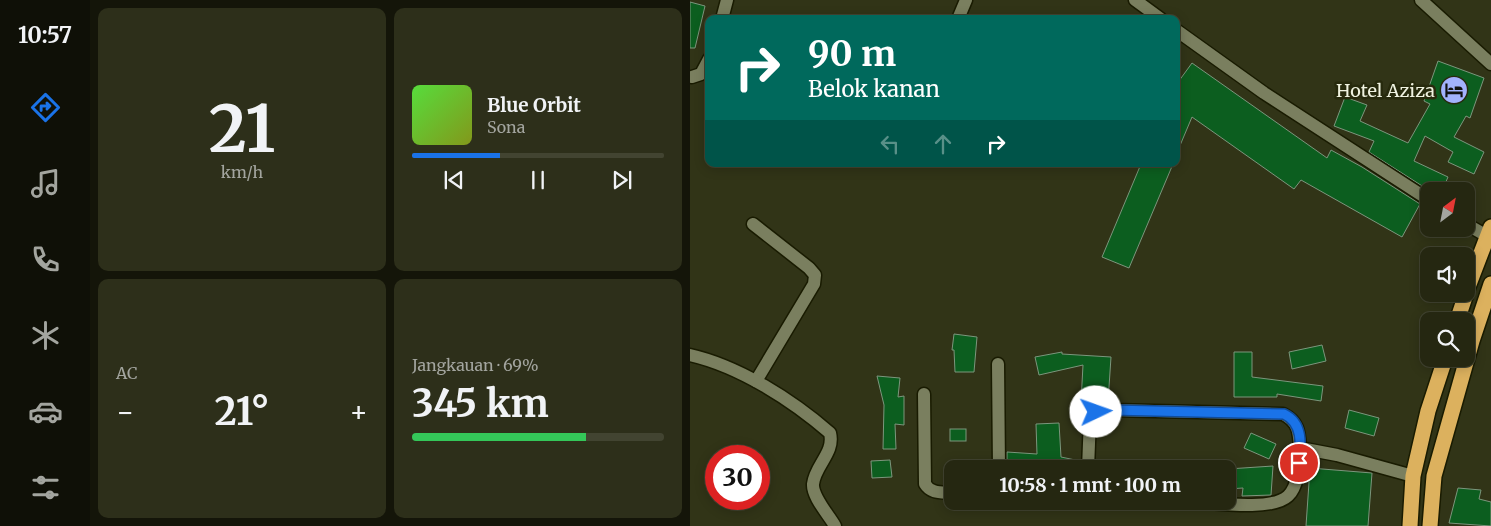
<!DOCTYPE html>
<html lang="id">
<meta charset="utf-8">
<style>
:root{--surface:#252711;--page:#2d2f1a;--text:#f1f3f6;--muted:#a3a59f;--line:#424431;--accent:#1a73e8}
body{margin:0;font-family:Merriweather,serif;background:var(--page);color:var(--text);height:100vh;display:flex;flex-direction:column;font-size:19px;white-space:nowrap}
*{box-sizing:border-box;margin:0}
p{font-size:16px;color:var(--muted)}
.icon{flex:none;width:28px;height:28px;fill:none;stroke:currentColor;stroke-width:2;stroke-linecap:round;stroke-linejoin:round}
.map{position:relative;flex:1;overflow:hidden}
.panel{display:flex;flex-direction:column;gap:8px;padding:8px;background:#141509;width:600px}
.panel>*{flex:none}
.top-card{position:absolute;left:15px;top:15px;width:475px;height:152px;border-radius:10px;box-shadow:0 2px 12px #0003,0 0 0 1px var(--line);background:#00695c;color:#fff;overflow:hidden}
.needle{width:32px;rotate:32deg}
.controls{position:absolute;left:730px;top:182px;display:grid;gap:10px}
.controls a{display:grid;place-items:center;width:55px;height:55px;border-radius:10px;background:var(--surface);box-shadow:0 2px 12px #0003,0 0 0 1px var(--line);font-size:25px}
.speed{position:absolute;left:15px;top:445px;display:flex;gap:10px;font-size:25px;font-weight:700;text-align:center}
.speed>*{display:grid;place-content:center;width:65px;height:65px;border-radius:50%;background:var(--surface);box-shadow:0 2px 12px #0003,0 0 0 1px var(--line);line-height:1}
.speed .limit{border:8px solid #d22;background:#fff;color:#111}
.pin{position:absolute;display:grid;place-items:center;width:42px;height:42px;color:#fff;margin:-21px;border:2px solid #fff;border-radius:50%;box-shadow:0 1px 5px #0007}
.me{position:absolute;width:55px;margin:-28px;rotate:87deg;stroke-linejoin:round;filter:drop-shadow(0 0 4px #0008)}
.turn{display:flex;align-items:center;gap:18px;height:105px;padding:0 20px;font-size:22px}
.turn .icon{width:65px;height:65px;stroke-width:2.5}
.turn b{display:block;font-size:35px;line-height:42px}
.lanes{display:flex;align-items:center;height:48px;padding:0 20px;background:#0003;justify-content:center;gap:25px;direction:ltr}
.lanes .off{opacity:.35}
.big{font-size:38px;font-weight:700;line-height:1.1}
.panel .widget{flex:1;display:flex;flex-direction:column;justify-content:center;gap:8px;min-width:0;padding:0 18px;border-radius:10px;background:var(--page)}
.panel .dial{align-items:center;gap:0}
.dial b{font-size:65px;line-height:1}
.song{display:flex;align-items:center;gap:15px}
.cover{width:60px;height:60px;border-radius:8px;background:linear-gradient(135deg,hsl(110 70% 55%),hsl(70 70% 35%))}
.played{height:5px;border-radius:2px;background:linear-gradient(90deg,var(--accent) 35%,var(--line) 35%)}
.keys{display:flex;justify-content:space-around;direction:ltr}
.heat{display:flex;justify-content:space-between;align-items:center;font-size:28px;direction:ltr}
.charge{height:8px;border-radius:4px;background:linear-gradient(90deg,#34c759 69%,var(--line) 0)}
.panel .tiles{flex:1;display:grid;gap:8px;grid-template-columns:repeat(2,1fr)}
.trip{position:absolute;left:254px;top:460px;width:292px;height:50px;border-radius:10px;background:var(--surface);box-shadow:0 2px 12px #0003,0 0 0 1px var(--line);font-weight:700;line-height:50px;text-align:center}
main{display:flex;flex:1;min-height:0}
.menu{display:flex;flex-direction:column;width:90px;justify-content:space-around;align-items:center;background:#0f1007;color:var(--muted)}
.menu .icon{width:35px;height:35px}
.menu .current{color:var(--accent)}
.menu b{font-size:22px;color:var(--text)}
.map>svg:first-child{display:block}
.building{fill:#0c5e1f;stroke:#7c967d}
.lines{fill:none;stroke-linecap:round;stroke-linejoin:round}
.minor-casing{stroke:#191b01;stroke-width:15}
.highway-casing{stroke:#191b01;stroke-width:18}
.minor{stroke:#7a7f5f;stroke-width:12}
.highway{stroke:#dcb15e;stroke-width:15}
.route-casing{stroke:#114b97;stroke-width:12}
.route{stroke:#1a73e8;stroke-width:9}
.labels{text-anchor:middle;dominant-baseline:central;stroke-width:5;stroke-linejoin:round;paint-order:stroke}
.poi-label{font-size:18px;fill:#f0f3e1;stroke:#272a0d;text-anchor:end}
</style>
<main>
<nav class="menu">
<b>10:57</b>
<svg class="icon current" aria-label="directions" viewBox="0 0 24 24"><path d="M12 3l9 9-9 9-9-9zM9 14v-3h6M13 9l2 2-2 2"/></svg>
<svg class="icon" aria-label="music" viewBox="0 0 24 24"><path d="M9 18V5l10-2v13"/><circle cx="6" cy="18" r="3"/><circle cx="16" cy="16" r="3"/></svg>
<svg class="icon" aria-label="phone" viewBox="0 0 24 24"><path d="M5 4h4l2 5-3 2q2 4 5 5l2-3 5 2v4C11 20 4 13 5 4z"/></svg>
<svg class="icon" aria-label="climate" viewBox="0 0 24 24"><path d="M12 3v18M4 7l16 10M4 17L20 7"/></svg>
<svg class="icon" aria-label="car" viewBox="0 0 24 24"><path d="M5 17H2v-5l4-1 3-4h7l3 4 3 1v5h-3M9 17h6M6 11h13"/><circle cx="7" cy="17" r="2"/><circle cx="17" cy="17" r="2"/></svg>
<svg class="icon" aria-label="filters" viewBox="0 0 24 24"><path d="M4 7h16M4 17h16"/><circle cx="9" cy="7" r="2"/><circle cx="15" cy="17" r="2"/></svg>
</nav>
<section class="panel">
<div class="tiles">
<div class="widget dial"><b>21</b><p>km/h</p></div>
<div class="widget">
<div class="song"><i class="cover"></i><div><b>Blue Orbit</b><p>Sona</p></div></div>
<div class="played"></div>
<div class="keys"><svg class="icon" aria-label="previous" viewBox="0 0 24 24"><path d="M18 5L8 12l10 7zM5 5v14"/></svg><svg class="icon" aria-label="pause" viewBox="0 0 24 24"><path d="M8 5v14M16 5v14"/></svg><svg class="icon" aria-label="next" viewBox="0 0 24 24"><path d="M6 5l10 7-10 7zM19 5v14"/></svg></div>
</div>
<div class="widget"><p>AC</p>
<div class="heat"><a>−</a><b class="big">21°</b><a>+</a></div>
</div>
<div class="widget"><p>Jangkauan · 69%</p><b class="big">345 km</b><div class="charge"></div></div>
</div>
</section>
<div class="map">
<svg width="801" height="526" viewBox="0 0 801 526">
<rect width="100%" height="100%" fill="#313417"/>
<g class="building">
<polygon points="0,2 15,6 5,48 0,48"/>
<polygon points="748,61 794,78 780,118 776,116 764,137 794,152 784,174 758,162 763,152 735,136 724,161 758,177 752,191 740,191 679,152 684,141 644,126 655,97 677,105 670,121 718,143 740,104 734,101"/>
<polygon points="502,63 637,158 641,150 672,167 730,204 712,237 611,180 604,189 502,117 486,155 486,85"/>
<polygon points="451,164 483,164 439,268 412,257"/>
<polygon points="264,334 287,337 284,372 265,372 264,350 262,350"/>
<polygon points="632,345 636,361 602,369 599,352"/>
<polygon points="372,352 372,354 421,357 418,402 391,402 393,365 349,375 345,357"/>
<polygon points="544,352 562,352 562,377 633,386 631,401 587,394 587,397 544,397"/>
<polygon points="187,376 210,378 208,397 214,396 214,425 205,424 206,449 193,449 194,405"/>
<polygon points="659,410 689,418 684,436 655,428"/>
<polygon points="369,423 371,457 390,461 390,469 356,469 317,464 317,452 347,454 346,424"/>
<rect x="260" y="429" width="16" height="12"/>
<polygon points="561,433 586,444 579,459 554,448"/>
<polygon points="200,460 202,477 182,478 181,461"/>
<polygon points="583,466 581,495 552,496 553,488 538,489 538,469"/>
<polygon points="620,468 682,473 678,526 616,526"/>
<polygon points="768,488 791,490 789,499 801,502 801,526 759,523"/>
</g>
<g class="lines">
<g class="minor-casing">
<g id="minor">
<polyline points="445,0 471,19"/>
<polyline points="731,0 801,64"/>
<polyline points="32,19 37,0"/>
<polyline points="268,19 276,0"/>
<polyline points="486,30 574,93 739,200"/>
<polyline points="2,77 11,74 19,59"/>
<polyline points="63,224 119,268 125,275 124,284 66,381"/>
<polyline points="776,224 797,236"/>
<path d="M0,355C49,366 102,400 140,433C145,453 125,465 123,484C122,497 139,515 145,526"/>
<polyline points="308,364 309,469"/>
<path d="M234,394L235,484C241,494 252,492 262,493"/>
<path d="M398,469L400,417L407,412L422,410L593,414C609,422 609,433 610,448"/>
<path d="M496,501C520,502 581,512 598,496C609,486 609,463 610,448L647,455L723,476"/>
</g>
</g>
<g class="highway-casing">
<g id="highway">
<polyline points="776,292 801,227"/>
<polyline points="767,321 776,294"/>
<polyline points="720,526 723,476 738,411 755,359"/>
<polyline points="740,526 744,476 782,341 801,284"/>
</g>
</g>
<use href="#minor" class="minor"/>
<use href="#highway" class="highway"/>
</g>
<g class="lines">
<g class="route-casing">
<path id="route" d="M406,412L422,410L594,414C613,423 611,444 609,463"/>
</g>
<use href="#route" class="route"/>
</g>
<defs>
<g id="hotel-disc" transform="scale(1.4375)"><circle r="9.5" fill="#a2b2fd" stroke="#272a0d"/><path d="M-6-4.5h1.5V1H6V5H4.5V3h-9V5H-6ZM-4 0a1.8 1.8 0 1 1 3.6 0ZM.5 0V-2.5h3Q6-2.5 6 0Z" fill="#111"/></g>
</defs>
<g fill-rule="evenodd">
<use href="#hotel-disc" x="764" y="90"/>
</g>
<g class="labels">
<g class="poi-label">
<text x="745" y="90">Hotel Aziza</text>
</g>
</g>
</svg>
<div class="controls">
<a><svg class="needle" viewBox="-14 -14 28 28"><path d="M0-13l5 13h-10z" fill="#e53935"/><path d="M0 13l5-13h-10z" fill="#a3a59f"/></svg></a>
<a><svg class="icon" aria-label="sound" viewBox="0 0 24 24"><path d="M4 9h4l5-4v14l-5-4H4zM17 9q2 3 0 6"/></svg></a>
<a><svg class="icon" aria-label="search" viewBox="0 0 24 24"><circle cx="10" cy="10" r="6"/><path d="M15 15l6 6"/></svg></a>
</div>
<div class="speed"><div class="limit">30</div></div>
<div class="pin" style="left:609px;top:463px;background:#d93025"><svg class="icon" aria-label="arrive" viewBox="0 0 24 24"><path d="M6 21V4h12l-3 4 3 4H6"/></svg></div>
<svg class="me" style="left:406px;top:412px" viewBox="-20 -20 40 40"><circle r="19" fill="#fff"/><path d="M0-13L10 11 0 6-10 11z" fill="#1a73e8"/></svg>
<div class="trip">10:58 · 1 mnt · 100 m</div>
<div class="top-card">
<div class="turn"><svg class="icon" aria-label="right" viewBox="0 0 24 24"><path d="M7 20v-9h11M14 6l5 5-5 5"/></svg><div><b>90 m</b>Belok kanan</div></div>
<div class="lanes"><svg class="icon off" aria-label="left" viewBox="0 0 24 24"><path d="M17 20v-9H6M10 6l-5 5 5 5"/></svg><svg class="icon off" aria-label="ahead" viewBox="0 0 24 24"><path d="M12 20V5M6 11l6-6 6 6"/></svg><svg class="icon" aria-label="right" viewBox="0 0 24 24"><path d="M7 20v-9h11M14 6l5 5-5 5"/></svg></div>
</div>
</div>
</main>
